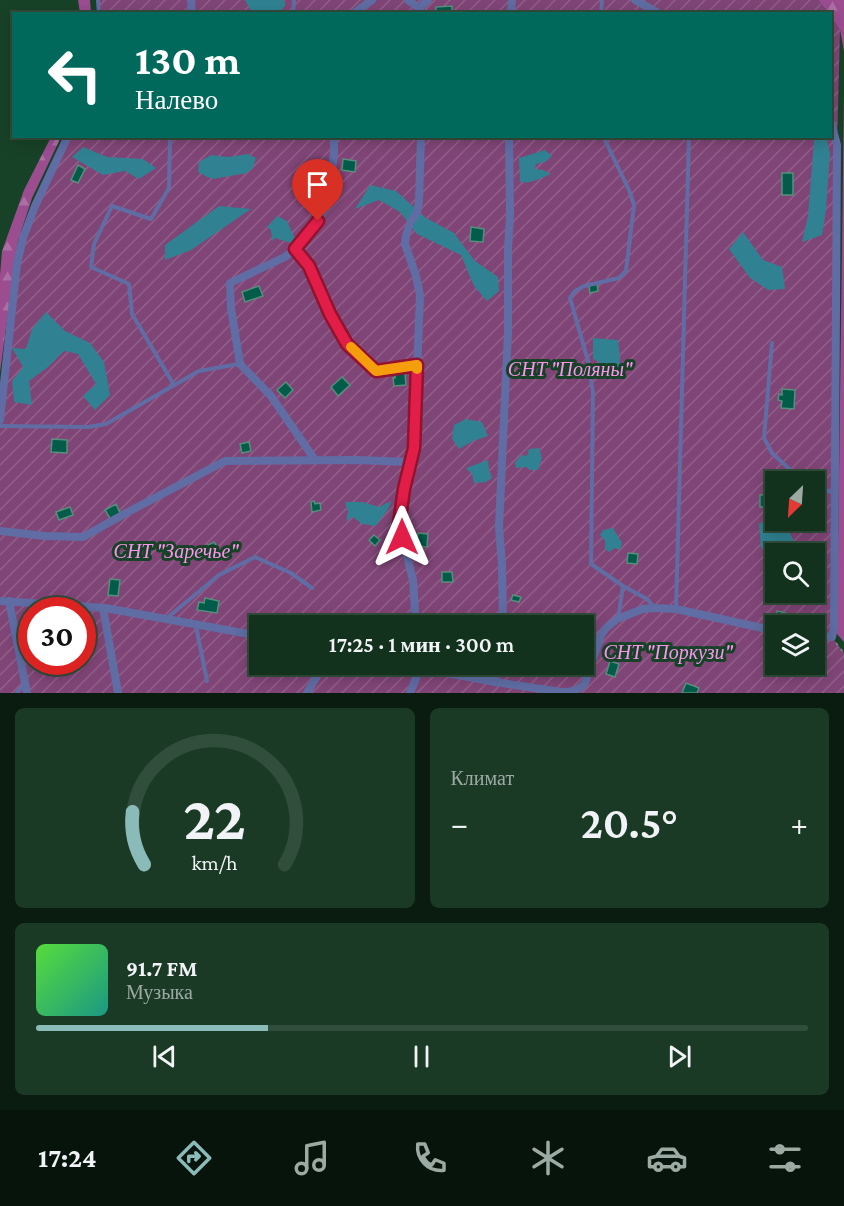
<!DOCTYPE html>
<html lang="ru">
<meta charset="utf-8">
<style>
:root{--surface:#12321d;--page:#1b3a26;--text:#f1f3f6;--muted:#9caaa4;--line:#314d3b;--accent:#8bbbb9}
body{margin:0;font-family:"Crimson Pro",serif;background:var(--page);color:var(--text);height:100vh;display:flex;flex-direction:column;font-size:22px;white-space:nowrap}
*{box-sizing:border-box;margin:0}
p{font-size:20px;color:var(--muted)}
.icon{flex:none;width:33px;height:33px;fill:none;stroke:currentColor;stroke-width:2;stroke-linecap:round;stroke-linejoin:round}
.map{position:relative;height:693px;overflow:hidden}
.sheet{display:flex;flex-direction:column;gap:15px;padding:15px;background:#0a1c10;flex:1}
.sheet>*{flex:none}
.top-card{position:absolute;left:12px;top:12px;width:820px;height:126px;border-radius:0px;box-shadow:0 3px 15px #0003,0 0 0 2px var(--line);background:#00695c;color:#fff;overflow:hidden}
.needle{width:39px;rotate:205deg}
.controls{position:absolute;left:765px;top:471px;display:grid;gap:12px}
.controls a{display:grid;place-items:center;width:60px;height:60px;border-radius:0px;background:var(--surface);box-shadow:0 3px 15px #0003,0 0 0 2px var(--line);font-size:30px}
.speed{position:absolute;left:18px;top:597px;display:flex;gap:12px;font-size:30px;font-weight:700;text-align:center}
.speed>*{display:grid;place-content:center;width:78px;height:78px;border-radius:50%;background:var(--surface);box-shadow:0 3px 15px #0003,0 0 0 2px var(--line);line-height:1}
.speed .limit{border:9px solid #d22;background:#fff;color:#111}
.pin{position:absolute;display:grid;place-items:center;width:51px;height:51px;color:#fff;margin:-62px -26px;border-radius:50% 50% 50% 0;rotate:-45deg;box-shadow:0 0 6px #0007}
.pin .icon{rotate:45deg}
.me{position:absolute;width:66px;margin:-33px;rotate:0deg;stroke-linejoin:round;filter:drop-shadow(0 0 4px #0008)}
.turn{display:flex;align-items:center;gap:21px;height:126px;padding:0 24px;font-size:27px}
.turn .icon{width:78px;height:78px;stroke-width:2.5}
.turn b{display:block;font-size:42px;line-height:51px}
.big{font-size:45px;font-weight:600;line-height:1.1}
.sheet .tile{flex:1;display:flex;flex-direction:column;justify-content:center;gap:9px;min-width:0;padding:0 21px;border-radius:9px;background:var(--page)}
.sheet .dial{align-items:center;gap:0}
.dial svg{height:156px;overflow:visible;fill:none;stroke:var(--line);stroke-width:7;stroke-linecap:round;text-anchor:middle}
.dial text{fill:var(--text);stroke:none}
.song{display:flex;align-items:center;gap:18px}
.cover{width:72px;height:72px;border-radius:9px;background:linear-gradient(135deg,hsl(110 70% 55%),hsl(170 70% 35%))}
.played{height:6px;border-radius:3px;background:linear-gradient(90deg,var(--accent) 30%,var(--line) 30%)}
.keys{display:flex;justify-content:space-around;direction:ltr}
.heat{display:flex;justify-content:space-between;align-items:center;font-size:33px;direction:ltr}
.sheet .tiles{flex:1;display:grid;gap:15px;grid-template-columns:1fr 1fr}
.tile:last-child{grid-column:span 2}
.trip{position:absolute;left:249px;top:615px;width:345px;height:60px;border-radius:0px;background:var(--surface);box-shadow:0 3px 15px #0003,0 0 0 2px var(--line);font-weight:600;line-height:60px;text-align:center}
.dock{display:flex;height:96px;justify-content:space-around;align-items:center;background:#07140c;color:var(--muted)}
.dock .icon{width:42px;height:42px}
.dock .current{color:var(--accent)}
.dock b{font-size:27px;color:var(--text)}
.map>svg:first-child{display:block}
.forest{fill:url(#forest-firs)}
.garden{fill:url(#garden-furrows);fill-rule:evenodd}
.water{fill:#308292}
.building{fill:#035c49;stroke:#568f7d;stroke-width:1.5}
.lines{fill:none;stroke-linecap:round;stroke-linejoin:round}
.path{stroke:#74947e;stroke-width:1.5;stroke-dasharray:3 4.5;stroke-linecap:butt}
.service{stroke:#5f6da4;stroke-width:4}
.minor{stroke:#5f6da4;stroke-width:8}
.route-casing{stroke:#92132f;stroke-width:15}
.route{stroke:#e11d48;stroke-width:10}
.slow{stroke:#f59e0b;stroke-width:10}
.labels{text-anchor:middle;dominant-baseline:central;stroke-width:6;stroke-linejoin:round;paint-order:stroke}
.park-label{font-size:20px;font-style:italic;fill:#fc94ed;stroke:#184227}
</style>
<div class="map">
<svg width="844" height="693" viewBox="0 0 844 693">
<defs>
<pattern id="forest-firs" width="22" height="20" patternUnits="userSpaceOnUse" patternTransform="scale(1.5)"><rect width="22" height="20" fill="#9b4d90"/><path d="M5 1l3.5 6h-7zM16 11l3.5 6h-7z" fill="#ac6fa3"/></pattern>
<pattern id="garden-furrows" width="10" height="10" patternUnits="userSpaceOnUse" patternTransform="scale(1.5)"><rect width="10" height="10" fill="#804577"/><path d="M-1 1l2-2M0 10L10 0M9 11l2-2" fill="none" stroke="#915f89"/></pattern>
</defs>
<rect width="100%" height="100%" fill="#184227"/>
<g class="forest">
<polygon points="78,0 90,0 91,13 80,13"/>
<polygon points="818,0 844,0 844,51 840,30 831,18 831,14 828,13"/>
<polygon points="844,95 844,642 837,634"/>
<polygon points="51,137 61,137 32,198 18,241 0,372 0,275 2,251 24,190"/>
</g>
<g class="garden">
<polygon points="98,0 818,0 828,13 99,14"/>
<path d="M831,18L840,30L837,145L832,637L844,653V693H0V420L23,238L68,137L831,136ZM776,482H814V520H776ZM776,554H814V592H776ZM32,610H82V662H32ZM260,626H584V664H260ZM776,626H814V664H776Z"/>
</g>
<g class="water">
<polygon points="245,0 283,0 286,4 280,13 252,13"/>
<polygon points="812,137 826,137 830,153 826,210 822,235 802,242 808,216 814,141"/>
<polygon points="83,147 107,157 143,159 156,168 139,179 125,171 103,175 72,157"/>
<path d="M545,150L552,156L545,162L536,164L535,169L543,170L551,174C541,178 531,184 520,182L519,158Z"/>
<polygon points="248,154 256,158 253,168 247,173 213,179 207,177 198,172 199,162 211,155 228,157"/>
<polygon points="370,185 396,191 426,218 454,233 475,261 498,277 499,291 487,301 474,286 461,255 417,234 400,212 379,200 355,209"/>
<polygon points="219,206 251,209 191,250 165,260 165,245"/>
<polygon points="277,216 287,221 296,241 291,243 275,238 272,241 271,230 267,227"/>
<polygon points="743,232 763,260 782,267 785,289 768,290 750,278 729,249"/>
<polygon points="46,312 65,331 90,343 104,362 110,395 95,410 83,396 96,384 78,354 64,351 48,367 29,381 32,405 14,402 12,381 23,367 12,348 26,349 32,329"/>
<polygon points="593,338 618,340 620,357 619,372 593,359"/>
<polygon points="466,419 482,422 488,436 473,441 459,449 452,439 454,425"/>
<polygon points="539,448 542,458 538,470 530,470 526,467 516,468 515,463 521,455 527,456 529,449"/>
<polygon points="488,460 489,470 492,478 486,482 474,483 472,474 466,468"/>
<path d="M391,501C390,510 381,517 376,526L362,524L353,517L346,521L348,512L345,502H363L379,507Z"/>
<path d="M775,516L776,520L784,521C788,532 796,542 799,553H776L761,548L759,524Z"/>
<polygon points="613,528 622,543 620,550 615,548 609,552 605,549 605,541 600,535 603,530"/>
<polygon points="815,565 820,566 818,592 813,605 788,602 776,595 777,593 814,592"/>
</g>
<g class="building">
<polygon points="452,6 452,14 436,14 436,7"/>
<polygon points="343,159 356,161 355,172 342,170"/>
<polygon points="78,165 85,169 78,183 71,180"/>
<rect x="782" y="173" width="11" height="22"/>
<polygon points="471,227 484,229 483,242 470,241"/>
<polygon points="597,284 598,291 590,293 589,286"/>
<polygon points="259,286 263,296 245,302 242,292"/>
<polygon points="395,373 405,373 406,385 394,386 393,378 395,378"/>
<polygon points="342,377 350,385 338,396 331,387"/>
<polygon points="286,382 293,390 285,398 277,390"/>
<polygon points="782,389 795,390 794,409 781,408 782,401 778,400 779,394 782,395"/>
<polygon points="52,439 67,440 67,453 51,452"/>
<polygon points="249,442 251,451 242,453 240,444"/>
<polygon points="776,494 776,507 760,507 760,495"/>
<polygon points="314,501 315,504 320,503 321,510 312,512 311,502"/>
<polygon points="116,504 121,515 111,520 105,510"/>
<polygon points="70,507 73,515 59,520 56,512"/>
<polygon points="418,533 428,534 427,547 416,546"/>
<polygon points="374,535 380,540 375,546 369,540"/>
<polygon points="214,542 219,550 209,556 204,547"/>
<polygon points="628,553 638,554 637,564 627,563"/>
<polygon points="442,572 452,572 453,582 442,582"/>
<polygon points="110,579 120,580 118,596 108,595"/>
<polygon points="513,595 521,597 519,602 511,600"/>
<polygon points="205,598 219,601 217,613 197,610 199,602 204,603"/>
<polygon points="777,611 786,613 786,616 793,617 792,625 775,624"/>
<polygon points="610,661 619,664 615,677 606,674"/>
<polygon points="686,683 699,688 697,693 682,693"/>
</g>
<g class="lines">
<polyline class="path" points="836,643 844,653"/>
<g class="service">
<polyline points="98,0 99,14"/>
<polyline points="293,14 294,0"/>
<polyline points="601,14 602,0"/>
<polyline points="170,136 169,188 151,219 112,206 94,244 91,267 129,284 132,314 174,385"/>
<polyline points="603,136 629,190 634,205 626,271 619,278 584,286 575,291 570,298 588,361 593,393 591,564 623,586 647,599 654,607"/>
<polyline points="296,250 309,266 330,314 347,344 376,371 416,365"/>
<polyline points="772,343 764,438 772,453 797,476 809,482"/>
<polyline points="0,426 88,427 106,424 199,371 239,364"/>
<polyline points="814,484 833,493"/>
<polyline points="676,609 689,136"/>
<polyline points="167,618 219,575 255,557 291,573 312,588"/>
<polyline points="618,619 623,586"/>
<polyline points="196,626 207,681"/>
<polyline points="17,693 18,691 24,685"/>
</g>
<g class="minor">
<polyline points="191,0 192,14"/>
<polyline points="408,0 419,8 422,14"/>
<polyline points="635,0 660,14"/>
<polyline points="419,8 428,0"/>
<polyline points="353,14 372,0"/>
<polyline points="511,14 512,0"/>
<polyline points="0,420 17,264 23,238 35,206 68,136"/>
<polyline points="315,460 271,396 240,364 231,308 230,283 285,257 295,249 318,221 329,203 334,152 334,136"/>
<polyline points="0,531 45,536 83,537 128,512 225,461 356,460 410,462"/>
<polyline points="0,601 105,608 260,636"/>
<polyline points="9,601 27,693"/>
<polyline points="103,608 118,693"/>
<polyline points="416,626 413,580 399,524 404,490 414,448 420,295 416,276 405,244 406,235 411,221 417,213 419,201 421,136"/>
<polyline points="503,626 502,565 499,527 508,332 508,249 510,216 509,136"/>
<polyline points="814,635 832,637 834,628 837,145 831,122"/>
<path d="M399,664L495,682L561,692C571,692 579,691 585,683L601,635L606,628L617,619L643,609L654,608L676,609L776,631"/>
<polyline points="495,682 497,664"/>
<polyline points="307,693 324,664"/>
<polyline points="410,693 420,668"/>
</g>
</g>
<g class="lines">
<g class="route-casing">
<polyline id="route" points="318,221 295,249 309,266 330,314 347,344 376,371 417,365 414,448 404,489 399,524 402,537"/>
</g>
<use href="#route" class="route"/>
<polyline class="slow" points="351,347 376,371 417,365 417,369"/>
</g>
<g class="labels">
<g class="park-label">
<text x="570" y="369">СНТ "Поляны"</text>
<text x="176" y="551">СНТ "Заречье"</text>
<text x="668" y="652">СНТ "Поркузи"</text>
</g>
</g>
</svg>
<div class="controls">
<a><svg class="needle" viewBox="-14 -14 28 28"><path d="M0-13l5 13h-10z" fill="#e53935"/><path d="M0 13l5-13h-10z" fill="#9caaa4"/></svg></a>
<a><svg class="icon" aria-label="search" viewBox="0 0 24 24"><circle cx="10" cy="10" r="6"/><path d="M15 15l6 6"/></svg></a>
<a><svg class="icon" aria-label="layers" viewBox="0 0 24 24"><path d="M12 4l9 5-9 5-9-5zM3 14l9 5 9-5"/></svg></a>
</div>
<div class="speed"><div class="limit">30</div></div>
<div class="pin" style="left:318px;top:221px;background:#d93025"><svg class="icon" aria-label="arrive" viewBox="0 0 24 24"><path d="M6 21V4h12l-3 4 3 4H6"/></svg></div>
<svg class="me" style="left:402px;top:537px" viewBox="-20 -20 40 40"><path d="M0-17L14 15 0 8-14 15z" fill="#e11d48" stroke="#fff" stroke-width="4"/></svg>
<div class="trip">17:25 · 1 мин · 300 m</div>
<div class="top-card">
<div class="turn"><svg class="icon" aria-label="left" viewBox="0 0 24 24"><path d="M17 20v-9H6M10 6l-5 5 5 5"/></svg><div><b>130 m</b>Налево</div></div>
</div>
</div>
<section class="sheet">
<div class="tiles">
<div class="tile dial"><svg viewBox="0 0 100 80">
<path d="M14 69A42 42 0 1 1 86 69"/>
<path d="M14 69A42 42 0 0 1 8 42" stroke="#8bbbb9"/>
<text x="50" y="56" font-size="32" font-weight="700">22</text>
<text x="50" y="72" font-size="11">km/h</text>
</svg></div>
<div class="tile"><p>Климат</p>
<div class="heat"><a>−</a><b class="big">20.5°</b><a>+</a></div>
</div>
<div class="tile">
<div class="song"><i class="cover"></i><div><b>91.7 FM</b><p>Музыка</p></div></div>
<div class="played"></div>
<div class="keys"><svg class="icon" aria-label="previous" viewBox="0 0 24 24"><path d="M18 5L8 12l10 7zM5 5v14"/></svg><svg class="icon" aria-label="pause" viewBox="0 0 24 24"><path d="M8 5v14M16 5v14"/></svg><svg class="icon" aria-label="next" viewBox="0 0 24 24"><path d="M6 5l10 7-10 7zM19 5v14"/></svg></div>
</div>
</div>
</section>
<nav class="dock">
<b>17:24</b>
<svg class="icon current" aria-label="directions" viewBox="0 0 24 24"><path d="M12 3l9 9-9 9-9-9zM9 14v-3h6M13 9l2 2-2 2"/></svg>
<svg class="icon" aria-label="music" viewBox="0 0 24 24"><path d="M9 18V5l10-2v13"/><circle cx="6" cy="18" r="3"/><circle cx="16" cy="16" r="3"/></svg>
<svg class="icon" aria-label="phone" viewBox="0 0 24 24"><path d="M5 4h4l2 5-3 2q2 4 5 5l2-3 5 2v4C11 20 4 13 5 4z"/></svg>
<svg class="icon" aria-label="climate" viewBox="0 0 24 24"><path d="M12 3v18M4 7l16 10M4 17L20 7"/></svg>
<svg class="icon" aria-label="car" viewBox="0 0 24 24"><path d="M5 17H2v-5l4-1 3-4h7l3 4 3 1v5h-3M9 17h6M6 11h13"/><circle cx="7" cy="17" r="2"/><circle cx="17" cy="17" r="2"/></svg>
<svg class="icon" aria-label="filters" viewBox="0 0 24 24"><path d="M4 7h16M4 17h16"/><circle cx="9" cy="7" r="2"/><circle cx="15" cy="17" r="2"/></svg>
</nav>
